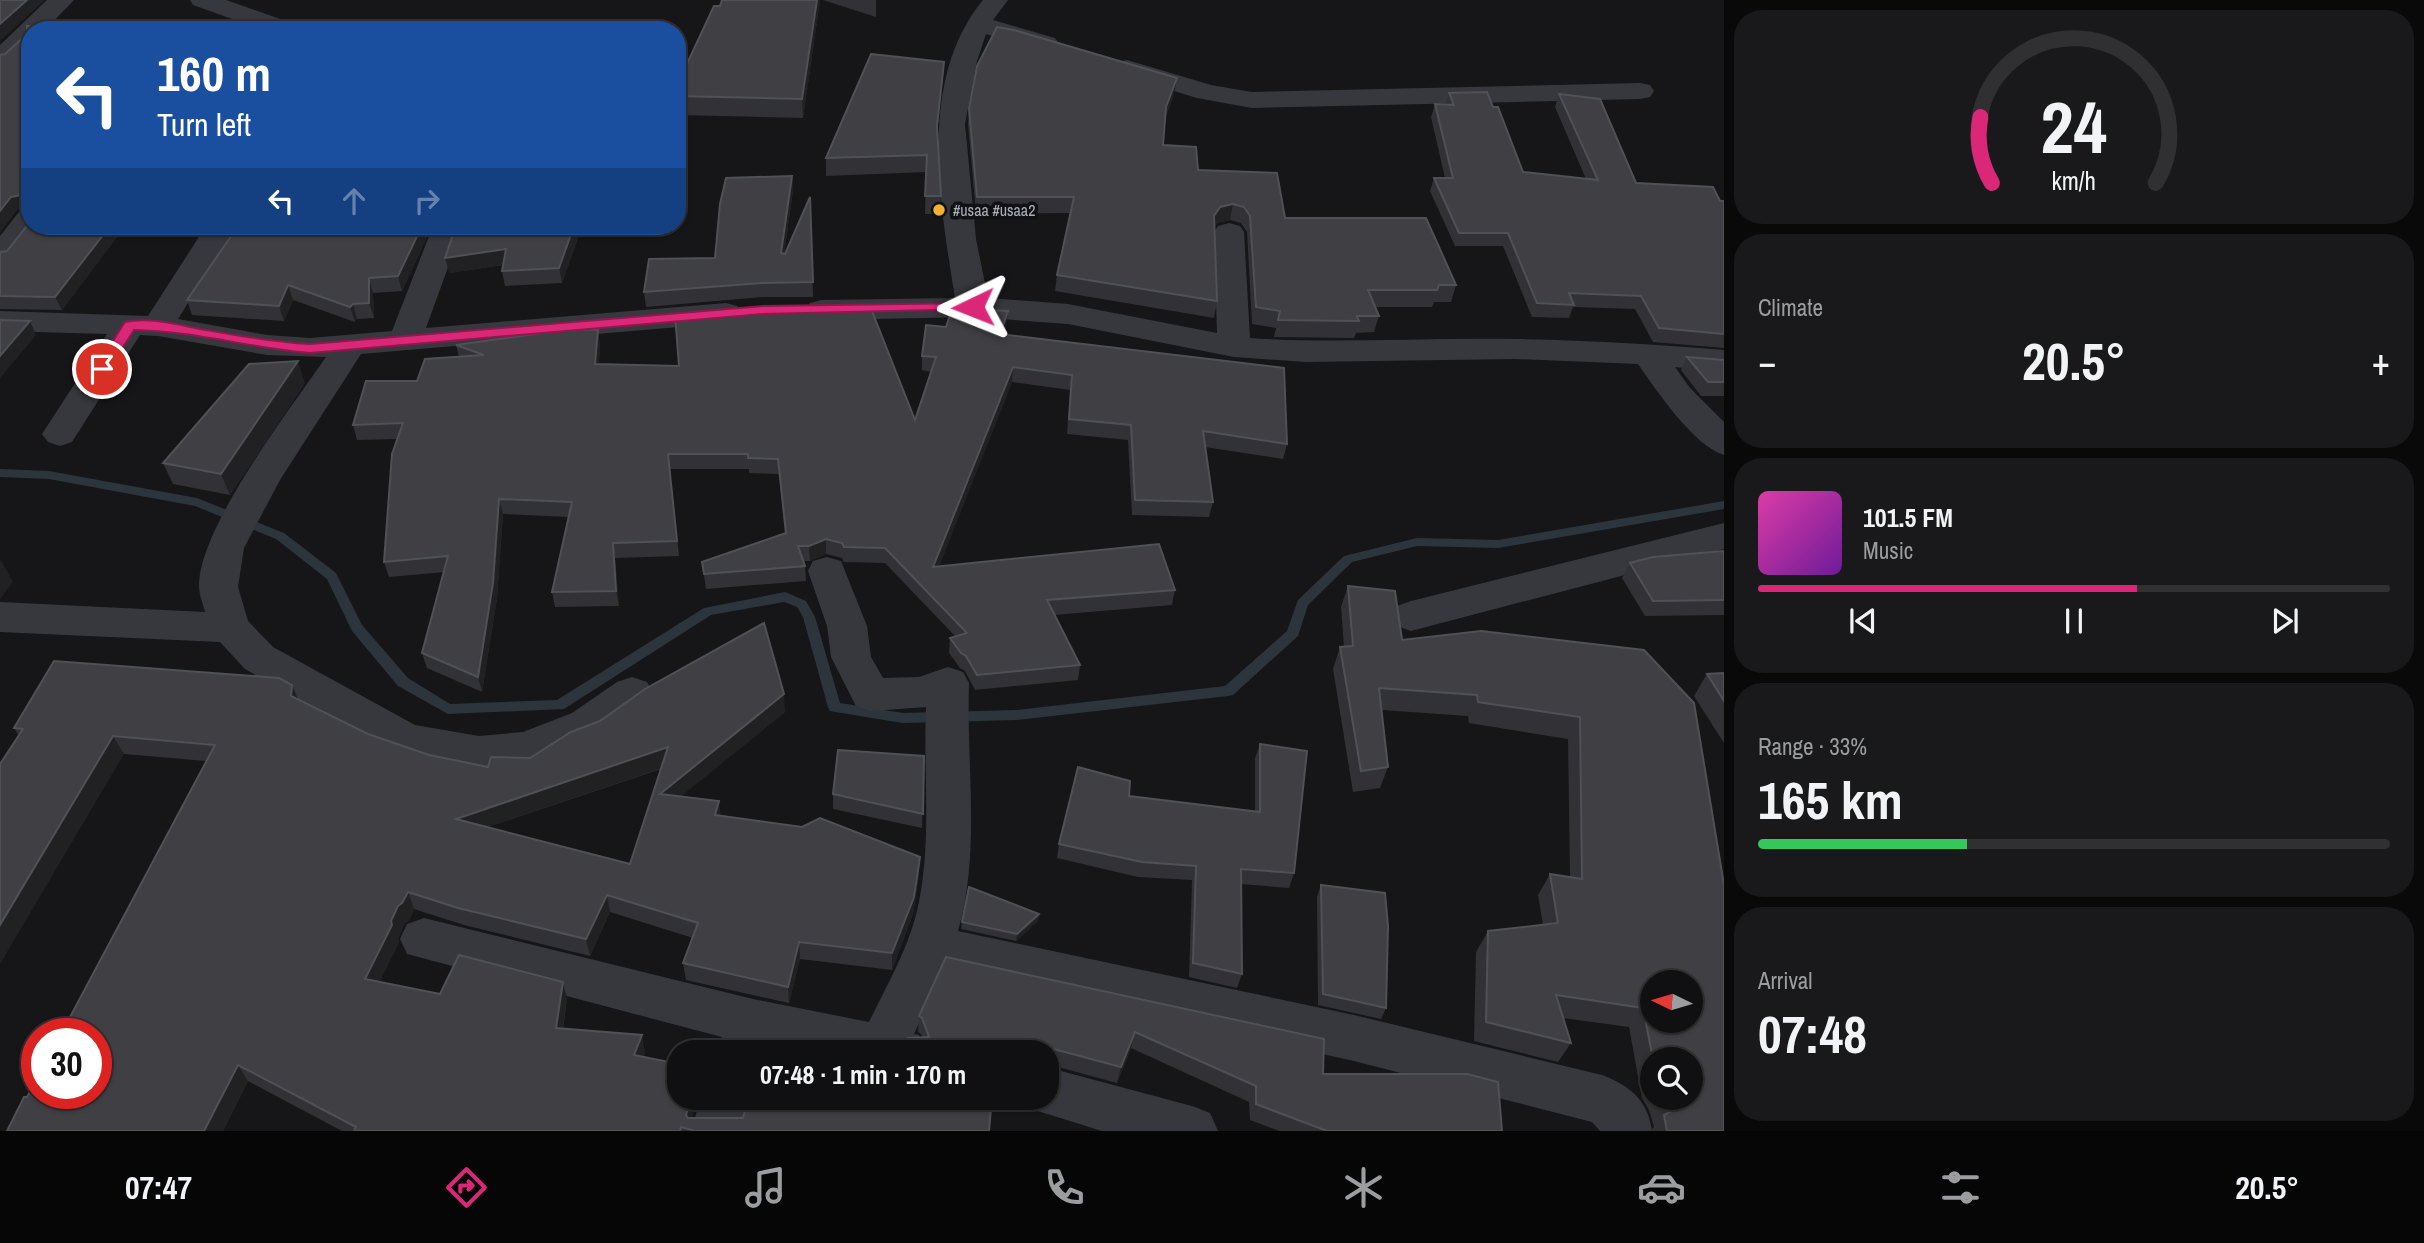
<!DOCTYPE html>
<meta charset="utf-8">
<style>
:root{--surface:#101012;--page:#19191b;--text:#f1f3f6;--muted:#9c9d9f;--line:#303032;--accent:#db2777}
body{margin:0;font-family:"Archivo Narrow",sans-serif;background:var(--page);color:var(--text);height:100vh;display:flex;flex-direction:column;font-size:26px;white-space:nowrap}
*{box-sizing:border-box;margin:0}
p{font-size:23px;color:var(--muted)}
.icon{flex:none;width:38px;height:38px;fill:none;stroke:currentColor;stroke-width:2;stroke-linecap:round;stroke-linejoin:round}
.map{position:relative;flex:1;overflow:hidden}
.details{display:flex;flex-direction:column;gap:10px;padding:10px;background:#09090a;width:700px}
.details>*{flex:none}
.hud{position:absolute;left:21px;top:21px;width:665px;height:214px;border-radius:28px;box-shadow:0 2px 5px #0004,0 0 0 2px var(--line);background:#1a4fa0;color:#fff;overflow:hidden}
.needle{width:46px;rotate:275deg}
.fabs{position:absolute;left:1640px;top:970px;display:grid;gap:14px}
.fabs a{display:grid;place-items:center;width:63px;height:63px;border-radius:50%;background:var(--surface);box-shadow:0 2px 5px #0004,0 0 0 2px var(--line);font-size:35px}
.speed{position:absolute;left:21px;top:1018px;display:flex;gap:14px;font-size:35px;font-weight:700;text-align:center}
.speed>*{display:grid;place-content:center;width:91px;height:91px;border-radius:50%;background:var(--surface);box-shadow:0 2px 5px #0004,0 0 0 2px var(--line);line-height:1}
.speed .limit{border:10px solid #d22;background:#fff;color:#111}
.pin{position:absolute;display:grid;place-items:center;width:60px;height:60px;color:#fff;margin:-30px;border:4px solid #fff;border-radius:50%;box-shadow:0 2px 7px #0007}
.me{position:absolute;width:77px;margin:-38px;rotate:268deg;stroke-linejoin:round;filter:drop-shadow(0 0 5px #0008)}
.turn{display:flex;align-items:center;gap:24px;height:147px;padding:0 21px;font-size:32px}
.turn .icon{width:91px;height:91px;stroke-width:2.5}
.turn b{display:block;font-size:49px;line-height:60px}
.lanes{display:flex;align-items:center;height:66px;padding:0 21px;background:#0003;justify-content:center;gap:35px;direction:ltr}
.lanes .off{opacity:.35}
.big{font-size:52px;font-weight:800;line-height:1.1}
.details .card{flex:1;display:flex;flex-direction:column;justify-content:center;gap:10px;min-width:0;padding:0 24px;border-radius:28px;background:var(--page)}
.details .dial{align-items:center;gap:0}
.dial svg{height:182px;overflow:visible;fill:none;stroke:var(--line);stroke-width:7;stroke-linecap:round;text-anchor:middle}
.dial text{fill:var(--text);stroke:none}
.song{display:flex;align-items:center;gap:21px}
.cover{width:84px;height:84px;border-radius:10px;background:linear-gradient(135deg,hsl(320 70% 55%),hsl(280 70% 35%))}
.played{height:7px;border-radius:4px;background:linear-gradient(90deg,var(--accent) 60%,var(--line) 60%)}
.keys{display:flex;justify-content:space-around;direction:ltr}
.heat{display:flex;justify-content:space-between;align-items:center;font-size:38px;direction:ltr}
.charge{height:10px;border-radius:5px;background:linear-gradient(90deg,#34c759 33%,var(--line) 0)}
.trip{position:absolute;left:667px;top:1040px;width:392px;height:70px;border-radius:28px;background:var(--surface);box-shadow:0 2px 5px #0004,0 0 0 2px var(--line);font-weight:800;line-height:70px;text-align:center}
.dock{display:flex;height:112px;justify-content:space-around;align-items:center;background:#060607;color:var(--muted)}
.dock .icon{width:49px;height:49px}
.dock .current{color:var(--accent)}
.dock b{font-size:32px;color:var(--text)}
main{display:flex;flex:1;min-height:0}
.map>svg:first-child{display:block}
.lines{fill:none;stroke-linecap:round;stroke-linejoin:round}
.stream{fill:#2c353c;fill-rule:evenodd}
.minor{fill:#37383d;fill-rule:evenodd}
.wall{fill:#323236;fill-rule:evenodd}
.shaded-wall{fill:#212124}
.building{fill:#3f3f44;stroke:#4f5156;stroke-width:2;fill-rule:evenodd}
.route{fill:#db2777;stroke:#8e194d;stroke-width:2}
.poi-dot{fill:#f2b134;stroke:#111113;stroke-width:2.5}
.labels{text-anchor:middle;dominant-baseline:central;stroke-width:7;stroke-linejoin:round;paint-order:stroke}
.far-poi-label{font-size:16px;fill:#a8adb8;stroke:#111113;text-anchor:start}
</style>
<main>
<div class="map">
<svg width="1724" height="1131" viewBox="0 0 1724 1131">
<rect width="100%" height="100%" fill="#161618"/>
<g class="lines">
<polygon class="stream" points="0,469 49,471 197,498 284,533 336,573 362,625 408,678 450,704 557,700 704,608 785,592 806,601 815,617 840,703 903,713 1017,710 1225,686 1287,631 1298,600 1344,556 1417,538 1498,540 1724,501 1724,509 1498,548 1417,546 1352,562 1308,605 1298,636 1233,695 1228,696 1017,720 903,723 835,712 830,711 828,707 803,617 797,607 784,602 711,615 564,709 448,714 398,686 352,631 327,579 276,539 195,506 49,479 0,477"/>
<g class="minor">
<polygon points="47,0 74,0 45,30 30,30 30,45 9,65 0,67 0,45"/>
<polygon points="190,0 226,0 297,25 301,30 263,30 193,5"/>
<path d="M983,0H1008L993,20L1055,38L1059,44L1055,50L1046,52L986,34L977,61L965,124L976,239L988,298L1068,304L1217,333L1214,232L1218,226L1229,223L1240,226L1244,232L1250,338C1339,344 1428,337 1516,339C1586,340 1655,344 1724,350V372L1675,367L1690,388L1724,422V455C1694,446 1656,390 1638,364L1515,359L1306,362L1234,357L1068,324L973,317L821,320L810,317L805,310L810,303L821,300L955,298C940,204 917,79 983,0Z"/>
<polygon points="331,22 349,25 353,30 318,30 322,25"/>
<polygon points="1127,60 1211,85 1252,92 1640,83 1650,85 1654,91 1650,97 1640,99 1252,108 1197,98 1118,74 1114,68 1118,62"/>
<polygon points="30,209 30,226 40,226 11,263 0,265 0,236 19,212"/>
<path d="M206,226H236L178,319L267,335L310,338L392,331L433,226H463L426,328L726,303L737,306L742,313L737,320L726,323L361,354L280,480L244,548L238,587L248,621L273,647L415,725L479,736L523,732L572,713L617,682L632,677L647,682L653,693L647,704L602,737L526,766L479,770L391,753L245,669L220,642L0,632V602L205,612C203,604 199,594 199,586C199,527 291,408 326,357L267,355L158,336L140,335L72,442L60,446L48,442L42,434L107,334L0,331V311L148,316Z"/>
<polygon points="1724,523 1724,549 1411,631 1397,626 1391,616 1397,606 1411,601"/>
<path d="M827,557L841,561L867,626L871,657L883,678L919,677L948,667L963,672L969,683C966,765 981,851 958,931L1354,1015L1602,1075C1630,1086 1648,1100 1652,1131H1600L1592,1122L1354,1061L943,971L914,1034L919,1035L926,1052H786L768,1048L766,1052H716L722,1037L407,954L400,939L407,924L424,918L753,999L869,1022C886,987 906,953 916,915C933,848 923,776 926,707L871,711L856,706L831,657L827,626L808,571L813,561Z"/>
<polygon points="1046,1067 1192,1106 1210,1113 1218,1131 1102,1131 1028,1108 1023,1097 1046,1097"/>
<polygon points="701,1097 753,1097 743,1131 691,1131"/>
</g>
</g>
<g class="wall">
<polygon points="722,0 820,0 803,118 677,115 677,85"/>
<polygon points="823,0 876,0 876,17"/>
<polygon points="943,79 937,133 941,196 940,214 925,214 926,172 826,176 826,158"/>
<polygon points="1449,93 1523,172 1586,179 1555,107 1559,94 1636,183 1720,201 1724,201 1724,348 1653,342 1635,309 1573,307 1569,318 1532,317 1503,246 1455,246 1430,191 1434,178 1445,178 1431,117 1435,104 1445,105"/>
<polygon points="1174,94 1165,119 1163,145 1198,170 1285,218 1456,285 1451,302 1434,302 1432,307 1375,307 1379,316 1374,332 1356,333 1354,338 1274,337 1276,328 1252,324 1247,232 1241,223 1230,220 1217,223 1215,227 1217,301 1214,318 1055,291 1057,275 1070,213 976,214 968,124 969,108"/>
<polygon points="792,176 793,190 784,254 785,254 810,197 813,297 763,297 646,307 644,292 715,258"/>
<polygon points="30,226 125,226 62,310 0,309 0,252 7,251"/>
<polygon points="238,226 432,226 402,291 373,293 374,318 357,319 355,322 293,300 284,321 192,315 187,300"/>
<polygon points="582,226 562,283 505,286 502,271 503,265 449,273"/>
<polygon points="1008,311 1006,326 1003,334 1287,444 1283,459 1205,447 1213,502 1209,517 1132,515 1128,440 1067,434 1070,390 1012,382 939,566 1175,590 1172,605 1054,615 1080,665 1078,680 975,690 965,671 960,668 949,653 950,638 955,636 885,563 844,562 842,558 826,554 810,561 804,561 805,566 806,581 706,589 702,562 785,534 779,474 749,473 749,469 670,469 679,556 615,558 619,606 555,607 552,592 568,517 503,514 497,598 482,692 427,668 422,653 444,572 389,577 384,562 397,439 357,440 353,425 417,381 459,357 456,345 598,330 600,345 599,364 915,420 931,372 922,370 922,356 946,327"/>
<polygon points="1687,357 1724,360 1724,396 1701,396 1681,370"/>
<polygon points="305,383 230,495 173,484 163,463"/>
<polygon points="1724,551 1724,615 1645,616 1622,578 1630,563"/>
<path d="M1348,586L1402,640L1644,650L1724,1131H1650L1654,1127L1649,1110L1642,1098L1629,1027L1563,1018L1571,1043L1558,1062L1474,1041L1476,952L1488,931L1543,925L1538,895L1550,874L1570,877L1568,739L1469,723L1468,716L1382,710L1388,767L1380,788L1353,792L1333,669L1340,647H1344L1341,607ZM1652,1059H1690V1097H1652Z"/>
<polygon points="1724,673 1724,743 1694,696 1707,674"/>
<path d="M292,685L298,700L368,734L429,755L488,767L530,758L785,712L681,796L720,816L919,874L913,914L892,970L800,959L789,1003L686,980L683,963L693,938L610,912L590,956L464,925L414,909L409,921L405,923L398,938L399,942L379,982L440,994L567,999L563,1029L645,1052L643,1057L692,1118L989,1131H342L248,1081L223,1131H7L27,1097L206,761L124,754L19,736L14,728ZM661,769L630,864L488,827Z"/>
<polygon points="1260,744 1294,873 1289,888 1241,884 1242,974 1237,988 1189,977 1192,880 1138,877 1057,858 1059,844 1129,796 1255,811 1255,758"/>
<polygon points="924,756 922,828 833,809 833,794"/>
<polygon points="1321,885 1386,1008 1381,1019 1318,1005 1317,897"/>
<polygon points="1039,914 1038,921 1016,941 961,929 962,922"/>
<polygon points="946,957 1323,1074 1502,1131 1279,1131 1250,1120 1249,1102 1131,1048 1117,1083 1047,1064 1046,1052 902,1052 923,1038 921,1034 918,1032 919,1016"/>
</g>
<g class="shaded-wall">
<polygon points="27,0 45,0 0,41 0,24"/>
<polygon points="817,0 820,0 803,118 802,99"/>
<polygon points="944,62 943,79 936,143 937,126"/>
<polygon points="1177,78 1174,94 1163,122 1166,107"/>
<polygon points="792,176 793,190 782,268 781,253"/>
<polygon points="26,194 30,207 17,210 0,233 0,211 11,197"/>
<polygon points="1233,204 1230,220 1217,223 1211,232 1214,216 1220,207"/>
<polygon points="110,226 125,226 62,310 55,297"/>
<polygon points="422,226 432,226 402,291 398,276"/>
<polygon points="574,226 582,226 562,283 559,268"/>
<polygon points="506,249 509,264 449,273 445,258"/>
<polygon points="369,278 373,293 374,318 369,303"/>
<polygon points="288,285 293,300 284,321 279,306"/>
<polygon points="353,304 357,319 355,322 350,307"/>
<polygon points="1008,311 1006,326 998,348 1000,334"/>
<polygon points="30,321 36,335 0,378 0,356"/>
<polygon points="598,330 600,345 598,379 595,364"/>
<polygon points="298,361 305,383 230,495 221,474"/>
<polygon points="1013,367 1012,382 933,582 933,567"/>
<polygon points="499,499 503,514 497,598 482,692 478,677"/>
<polygon points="826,539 826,554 810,561 809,546"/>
<polygon points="613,543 615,558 619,606 616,591"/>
<polygon points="1,560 13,582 0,599 0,561"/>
<polygon points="292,685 300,704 291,696"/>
<polygon points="784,694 785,712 663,811 660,794"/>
<polygon points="113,736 124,754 0,964 0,925"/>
<polygon points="668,747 671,765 461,836 456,819"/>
<polygon points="719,801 721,819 715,815"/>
<polygon points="920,857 919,874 913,914 892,970 892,953"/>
<polygon points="408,892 414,909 409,921 405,923 398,938 399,942 373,996 365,979 398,906"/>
<polygon points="607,895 610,912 590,956 586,939"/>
<polygon points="1039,914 1038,921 1016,941 1017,934"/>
<polygon points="799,942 800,959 789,1003 788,987"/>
<polygon points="563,982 567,999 560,1045 556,1028"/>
<polygon points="1135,1032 1131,1048 1117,1083 1121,1067"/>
<polygon points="642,1035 645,1052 638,1071 634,1055"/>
<polygon points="1050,1048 1047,1064 1046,1052"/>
<polygon points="238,1065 248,1081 223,1131 204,1131"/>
<polygon points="691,1097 699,1097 688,1130 686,1115"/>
</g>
<g class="building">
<polygon points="0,0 27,0 0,24"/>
<polygon points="722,0 817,0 802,99 677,96 677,85 714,6 720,6"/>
<polygon points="27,26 178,30 30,30 30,210 27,210 26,194 11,197 0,211 0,55 5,54 27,34"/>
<polygon points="997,27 1014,30 1177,78 1166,107 1163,145 1196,147 1198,170 1277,173 1285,218 1426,218 1456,285 1439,285 1437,290 1368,290 1379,316 1357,316 1359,321 1278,320 1280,311 1256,307 1250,216 1244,207 1233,204 1220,207 1214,216 1217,301 1057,275 1074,197 977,197 969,108 977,66"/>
<polygon points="871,54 944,62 937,126 941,196 925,196 927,155 826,158"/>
<polygon points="1487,92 1493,107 1498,107 1523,172 1598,180 1559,94 1600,99 1636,183 1713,187 1720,201 1724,201 1724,334 1659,328 1641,296 1569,293 1574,305 1537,303 1508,233 1459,233 1434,178 1453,178 1435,104 1454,105 1449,93"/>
<polygon points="792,176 781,253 785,254 810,197 813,282 762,283 644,292 649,259 715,258 720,204 726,178"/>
<polygon points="30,222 30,226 110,226 55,297 0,296 0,252 7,251"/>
<polygon points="238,226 422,226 398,276 369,278 369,303 353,304 350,307 288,285 279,306 187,300"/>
<polygon points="456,226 574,226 559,268 502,271 506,249 445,258"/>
<polygon points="870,306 915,420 936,357 922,356 926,325 946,327 952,308 1008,311 1000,334 1284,368 1287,444 1203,431 1213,502 1135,500 1131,425 1069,419 1072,375 1013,367 933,567 1159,544 1175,590 1047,600 1080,665 977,675 966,656 961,653 950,638 967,633 885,548 844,547 842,543 826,539 809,546 798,546 805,566 704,574 702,562 786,533 778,459 748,458 748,454 668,454 677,541 613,543 616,591 552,592 572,502 499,499 493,583 478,677 422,653 448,556 384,562 392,454 403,423 353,425 366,381 417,381 425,359 484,355 456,345 572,329 598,330 595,364 679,366 675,315 762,308"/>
<polygon points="0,320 30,321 0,356"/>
<polygon points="1687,357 1724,360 1724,382 1708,382"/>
<polygon points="298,361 221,474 163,463 249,364"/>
<polygon points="1724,551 1724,600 1653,601 1630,563 1653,557"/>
<path d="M1348,586L1395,591L1402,640L1481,631L1644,650L1694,703L1724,885V1131H1667L1664,1115L1670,1112L1666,1097H1690V1059H1653L1643,1008L1556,995L1571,1043L1486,1022L1488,931L1558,923L1550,874L1582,879L1580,717L1478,702L1477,695L1379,688L1388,767L1361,771L1340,647L1353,646ZM1652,982H1690V1020H1652Z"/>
<path d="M764,623L784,694L660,794L719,801L715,815L802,827L820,818L920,857L914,897L892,953L799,942L788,987L683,963L698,923L607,895L586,939L458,908L408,892L402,903L398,906L391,921L392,925L365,979L440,994L459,955L563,982L556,1028L642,1035L634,1055L679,1064V1097H691L686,1115L688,1118H743L749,1097H798L807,1099V1097H992L989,1131H695L681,1127L680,1131H354L356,1127L238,1065L204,1131H7L24,1097H27L37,1079V1094H96V1034H61L215,745L113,736L0,925V764L23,729L14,728L54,661L279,678L292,685L291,696L368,734L429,755L488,767L491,757L530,758L571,732L600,721L645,689ZM668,747L630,864L456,819Z"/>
<polygon points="1724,673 1724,701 1707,674"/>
<polygon points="1260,744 1307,751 1294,873 1241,869 1242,974 1193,963 1196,866 1142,862 1059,844 1078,767 1130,781 1129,796 1260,812"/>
<polygon points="838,750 924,756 923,814 833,794"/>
<polygon points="1321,885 1385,893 1388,926 1386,1008 1323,994"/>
<polygon points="969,887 1039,914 1017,934 962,922"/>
<polygon points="946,957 1324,1039 1323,1074 1467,1074 1498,1082 1502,1131 1327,1131 1256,1104 1256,1086 1135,1032 1121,1067 1050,1048 1046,1052 1037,1048 997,1045 996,1052 902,1052 908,1038 929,1037 922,1018 919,1016"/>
</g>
<path class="route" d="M973,303L979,307L977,309L763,314L310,353C251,348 193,331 134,330L107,372L102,373L95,369L125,322C153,316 185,327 212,331C245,337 277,342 310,344L763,306Z"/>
<circle class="poi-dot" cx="939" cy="210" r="7"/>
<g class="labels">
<g class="far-poi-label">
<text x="953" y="210">#usaa #usaa2</text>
</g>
</g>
</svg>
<div class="fabs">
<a><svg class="needle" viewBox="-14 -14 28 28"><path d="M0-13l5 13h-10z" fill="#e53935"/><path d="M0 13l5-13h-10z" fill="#9c9d9f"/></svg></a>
<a><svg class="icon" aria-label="search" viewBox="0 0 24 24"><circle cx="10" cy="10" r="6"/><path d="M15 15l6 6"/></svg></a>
</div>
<div class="speed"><div class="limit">30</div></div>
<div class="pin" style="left:102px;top:369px;background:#d93025"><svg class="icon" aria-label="arrive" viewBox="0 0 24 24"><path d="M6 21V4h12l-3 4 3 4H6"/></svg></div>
<svg class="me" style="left:973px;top:307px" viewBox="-20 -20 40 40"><path d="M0-17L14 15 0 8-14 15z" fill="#db2777" stroke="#fff" stroke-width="4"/></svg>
<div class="trip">07:48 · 1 min · 170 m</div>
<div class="hud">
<div class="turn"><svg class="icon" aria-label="left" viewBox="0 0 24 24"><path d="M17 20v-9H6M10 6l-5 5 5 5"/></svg><div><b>160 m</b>Turn left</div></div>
<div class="lanes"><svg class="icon" aria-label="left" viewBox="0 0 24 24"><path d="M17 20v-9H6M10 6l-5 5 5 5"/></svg><svg class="icon off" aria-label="ahead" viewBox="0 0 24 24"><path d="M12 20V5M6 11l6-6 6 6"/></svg><svg class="icon off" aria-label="right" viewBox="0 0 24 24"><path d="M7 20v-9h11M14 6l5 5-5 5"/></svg></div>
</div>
</div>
<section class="details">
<div class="card dial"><svg viewBox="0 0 100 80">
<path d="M14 69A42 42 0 1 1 86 69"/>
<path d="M14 69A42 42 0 0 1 9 40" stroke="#db2777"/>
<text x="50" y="56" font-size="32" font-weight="700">24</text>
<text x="50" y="72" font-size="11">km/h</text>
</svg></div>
<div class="card"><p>Climate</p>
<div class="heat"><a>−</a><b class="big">20.5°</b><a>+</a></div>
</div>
<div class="card">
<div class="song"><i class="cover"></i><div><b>101.5 FM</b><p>Music</p></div></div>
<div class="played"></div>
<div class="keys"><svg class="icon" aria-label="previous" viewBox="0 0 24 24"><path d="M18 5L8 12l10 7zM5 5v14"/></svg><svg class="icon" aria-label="pause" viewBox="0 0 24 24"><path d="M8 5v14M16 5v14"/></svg><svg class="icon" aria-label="next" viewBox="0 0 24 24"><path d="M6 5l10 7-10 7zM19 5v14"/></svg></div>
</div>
<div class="card"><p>Range · 33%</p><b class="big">165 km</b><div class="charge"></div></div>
<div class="card"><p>Arrival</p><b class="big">07:48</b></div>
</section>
</main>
<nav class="dock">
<b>07:47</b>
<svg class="icon current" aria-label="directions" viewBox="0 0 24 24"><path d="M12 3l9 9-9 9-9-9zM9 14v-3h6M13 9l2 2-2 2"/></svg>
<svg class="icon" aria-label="music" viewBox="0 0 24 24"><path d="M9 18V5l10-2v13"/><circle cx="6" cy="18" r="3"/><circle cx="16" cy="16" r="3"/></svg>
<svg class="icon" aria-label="phone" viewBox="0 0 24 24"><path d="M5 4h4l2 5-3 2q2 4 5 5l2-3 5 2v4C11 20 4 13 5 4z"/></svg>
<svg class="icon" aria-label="climate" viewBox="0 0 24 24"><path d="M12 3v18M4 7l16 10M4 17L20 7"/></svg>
<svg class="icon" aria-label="car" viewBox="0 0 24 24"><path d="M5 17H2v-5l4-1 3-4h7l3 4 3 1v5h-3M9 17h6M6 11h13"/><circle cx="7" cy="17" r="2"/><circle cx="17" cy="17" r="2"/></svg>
<svg class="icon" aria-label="filters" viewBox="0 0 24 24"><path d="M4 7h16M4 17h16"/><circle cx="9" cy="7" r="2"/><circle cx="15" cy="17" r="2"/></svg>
<b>20.5°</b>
</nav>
